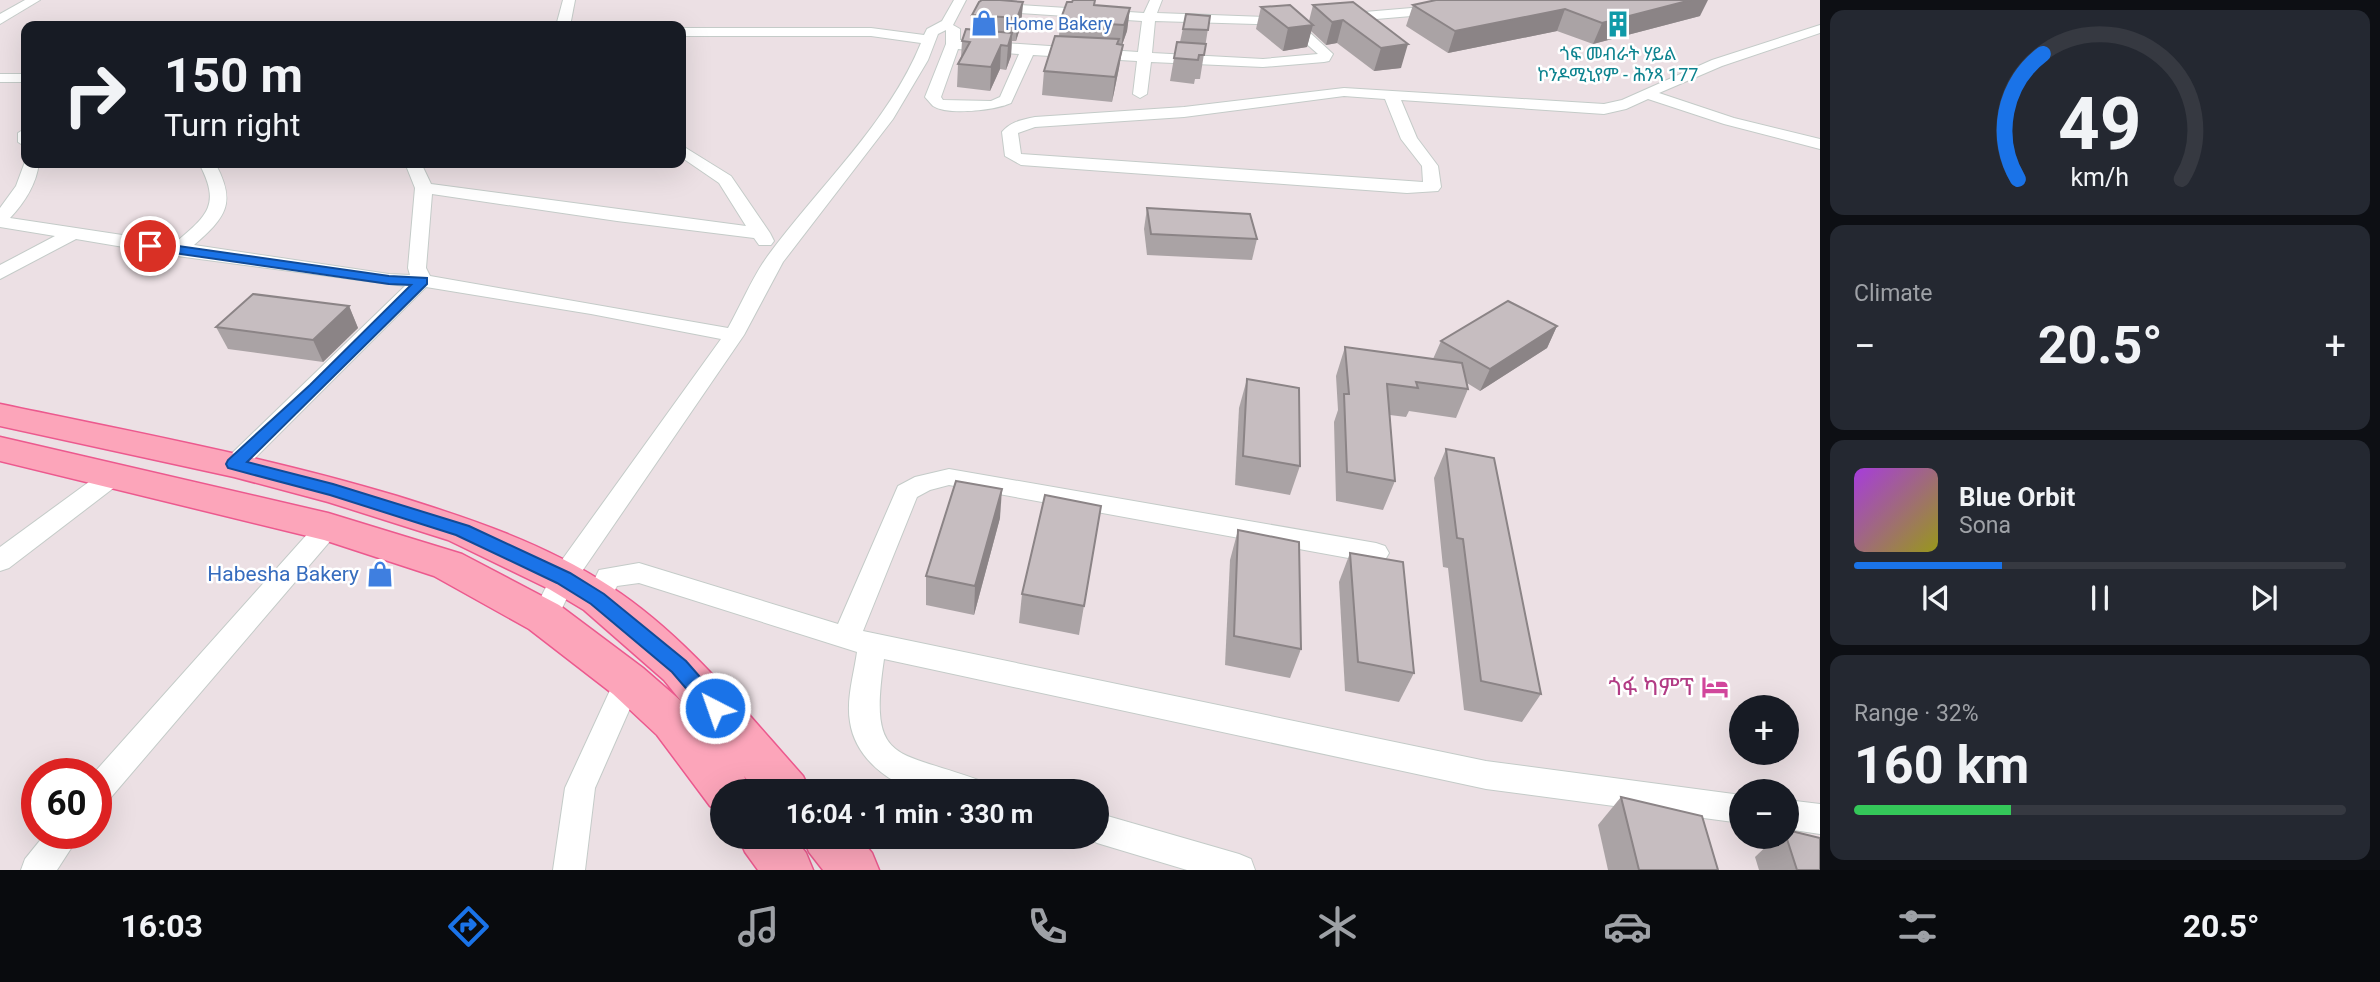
<!DOCTYPE html>
<meta charset="utf-8">
<style>
:root{--surface:#171b24;--page:#242831;--text:#f1f3f6;--muted:#9ea1a6;--line:#363941;--accent:#1a73e8}
body{margin:0;font-family:Roboto,"Noto Sans Ethiopic",sans-serif;background:var(--page);color:var(--text);height:100vh;display:flex;flex-direction:column;font-size:26px;white-space:nowrap}
*{box-sizing:border-box;margin:0}
p{font-size:23px;color:var(--muted)}
.icon{flex:none;width:38px;height:38px;fill:none;stroke:currentColor;stroke-width:2;stroke-linecap:round;stroke-linejoin:round}
.map{position:relative;flex:1;overflow:hidden}
.panel{display:flex;flex-direction:column;gap:10px;padding:10px;background:#0d0f14;width:560px}
.panel>*{flex:none}
.top-card{position:absolute;left:21px;top:21px;width:665px;height:147px;border-radius:14px;box-shadow:0 7px 28px #0002;background:#171b24;color:var(--text);overflow:hidden}
.tools{position:absolute;left:1729px;top:695px;display:grid;gap:14px}
.tools a{display:grid;place-items:center;width:70px;height:70px;border-radius:50%;background:var(--surface);box-shadow:0 7px 28px #0002;font-size:35px}
.speed{position:absolute;left:21px;top:758px;display:flex;gap:14px;font-size:35px;font-weight:700;text-align:center}
.speed>*{display:grid;place-content:center;width:91px;height:91px;border-radius:50%;background:var(--surface);box-shadow:0 7px 28px #0002;line-height:1}
.speed .limit{border:10px solid #d22;background:#fff;color:#111}
.pin{position:absolute;display:grid;place-items:center;width:60px;height:60px;color:#fff;margin:-30px;border:4px solid #fff;border-radius:50%;box-shadow:0 2px 7px #0007}
.me{position:absolute;width:77px;margin:-38px;rotate:319deg;stroke-linejoin:round;filter:drop-shadow(0 0 5px #0008)}
.turn{display:flex;align-items:center;gap:24px;height:147px;padding:0 28px;font-size:32px}
.turn .icon{width:91px;height:91px;stroke-width:2.5}
.turn b{display:block;font-size:49px;line-height:60px}
.big{font-size:52px;font-weight:700;line-height:1.1}
.panel .card{flex:1;display:flex;flex-direction:column;justify-content:center;gap:10px;min-width:0;padding:0 24px;border-radius:14px;background:var(--page)}
.panel .dial{align-items:center;gap:0}
.dial svg{height:182px;overflow:visible;fill:none;stroke:var(--line);stroke-width:7;stroke-linecap:round;text-anchor:middle}
.dial text{fill:var(--text);stroke:none}
.song{display:flex;align-items:center;gap:21px}
.cover{width:84px;height:84px;border-radius:10px;background:linear-gradient(135deg,hsl(280 70% 55%),hsl(60 70% 35%))}
.played{height:7px;border-radius:4px;background:linear-gradient(90deg,var(--accent) 30%,var(--line) 30%)}
.keys{display:flex;justify-content:space-around;direction:ltr}
.heat{display:flex;justify-content:space-between;align-items:center;font-size:38px;direction:ltr}
.charge{height:10px;border-radius:5px;background:linear-gradient(90deg,#34c759 32%,var(--line) 0)}
.trip{position:absolute;left:710px;top:779px;width:399px;height:70px;border-radius:35px;background:var(--surface);box-shadow:0 7px 28px #0002;font-weight:700;line-height:70px;text-align:center}
.tab-bar{display:flex;height:112px;justify-content:space-around;align-items:center;background:#090b0e;color:var(--muted)}
.tab-bar .icon{width:49px;height:49px}
.tab-bar .selected{color:var(--accent)}
.tab-bar b{font-size:32px;color:var(--text)}
main{display:flex;flex:1;min-height:0}
.map>svg:first-child{display:block}
.lines{fill:none;stroke-linecap:round;stroke-linejoin:round}
.minor-casing{stroke:#c4cbc8;stroke-width:2}
.primary-casing{stroke:#ec598e;stroke-width:3}
.minor{fill:#fff;fill-rule:evenodd}
.primary{fill:#fca5ba;fill-rule:evenodd}
.wall{fill:#aaa3a5}
.shaded-wall{fill:#8b8486}
.building{fill:#c6bdc0;stroke:#8b8486;stroke-width:2}
.route{fill:#1a73e8;stroke:#114b97;stroke-width:2}
.labels{text-anchor:middle;dominant-baseline:central;stroke-width:5;stroke-linejoin:round;paint-order:stroke}
.far-shop-label{font-size:18px;fill:#366cbe;stroke:#fff;text-anchor:start}
.far-culture-label{font-size:18px;fill:#0d838f;stroke:#fff}
.shop-label{font-size:21px;fill:#366cbe;stroke:#fff;text-anchor:end}
.near-hotel-label{font-size:24px;fill:#b23c85;stroke:#fff;text-anchor:end}
</style>
<main>
<div class="map">
<svg width="1820" height="870" viewBox="0 0 1820 870">
<rect width="100%" height="100%" fill="#ece0e4"/>
<g class="lines">
<g class="minor-casing">
<g id="minor">
<polygon points="25,0 40,0 0,24 0,14"/>
<polygon points="563,0 575,0 570,26 556,26"/>
<path d="M954,0H966L953,25L960,29V40L1138,52L1142,21L991,11L985,7L991,3L1144,13L1150,0H1162L1157,13L1294,18L1333,54L1329,61L1324,62L1263,67L1151,62L1147,94L1140,98L1133,94L1137,61L1033,55L1011,103C996,110 948,116 933,106C932,105 926,98 925,97L946,44V30L938,34L928,60L893,119L783,262L744,335L574,583L554,625L544,628L534,625L531,617L554,571L721,339L591,314L426,287L242,471L234,473L226,471L222,465L226,459L405,286L177,256L76,239L0,279V265L55,236L0,227V208L16,186L26,159V163H39C36,185 25,202 10,218L175,243C208,215 221,205 199,163H215C237,203 226,217 194,245L389,274L410,275L408,268L415,188L405,163H421L431,184L746,226L719,183L681,157V145L731,176L770,233L774,241L771,245H759L754,238L617,221L432,194L426,268L430,276L728,328C741,305 752,278 767,257C818,187 888,124 921,43L871,36H681V28H871L924,35L927,29L942,21ZM1155,21L1285,25L1318,54L1263,59L1152,53ZM958,49L1019,54L1000,97L991,101L943,100L941,97Z"/>
<polygon points="1469,0 1497,0 1491,4 1435,14 1341,22 1334,18 1341,14 1435,6"/>
<path d="M1820,25V33L1722,66L1659,93L1734,118L1820,139V149L1724,124L1648,99L1626,109L1604,114L1401,100L1417,138L1438,166L1441,187L1438,191L1407,193L1021,165L1005,156L1002,132C1011,121 1022,120 1035,117L1184,107L1344,88L1604,104L1622,100L1712,60ZM1344,96L1385,99L1401,139L1422,166L1423,182L1021,154L1018,133L1035,127L1184,117Z"/>
<rect x="0" y="74" width="26" height="8"/>
<polygon points="26,128 26,147 18,142 18,133"/>
<polygon points="116,466 124,468 128,474 124,480 9,568 0,571 0,547 108,468"/>
<path d="M949,469L1376,543L1385,546L1389,553L1385,560L1376,563L949,485L930,490L917,497L863,631L1486,761L1741,795V823L1486,789L884,659C868,766 896,749 981,781L985,791C966,791 945,793 925,791C890,787 855,757 850,722C846,699 854,674 857,652L639,583L617,586L607,606L598,609L589,606L585,599L599,570L639,563L838,624L898,486L915,477Z"/>
<polygon points="328,518 337,521 340,527 337,533 107,802 96,806 96,774 93,774 319,521"/>
<polygon points="628,669 638,673 642,681 595,788 585,870 553,870 565,788 618,673"/>
<polygon points="1787,800 1820,804 1820,834 1787,829"/>
<polygon points="1097,813 1239,854 1251,859 1255,870 1187,870 1097,843 1085,836 1097,836"/>
<polygon points="46,833 81,833 57,870 21,870 25,859"/>
</g>
</g>
<g class="primary-casing">
<g id="primary">
<path d="M0,404C133,432 267,457 397,496C471,519 546,544 611,587C686,636 743,709 803,776L810,791H756L744,776L751,791H723V811L710,806L657,735L613,694L529,629L434,576L324,540L0,461V437L328,513L462,554L559,605L643,668L681,701L664,680L584,610L549,589L448,540L328,502L234,477L0,426Z"/>
<polygon points="738,836 793,836 806,853 813,870 758,870 745,852"/>
<polygon points="802,836 858,836 872,853 879,870 823,870 809,852"/>
</g>
</g>
<use href="#minor" class="minor"/>
<use href="#primary" class="primary"/>
</g>
<g class="wall">
<polygon points="1436,0 1700,16 1593,44 1557,31 1448,53 1406,26 1413,5"/>
<polygon points="1023,2 1021,25 1016,41 1012,41 1011,56 1006,70 1000,69 990,91 957,87 958,64 961,57 962,41 972,30 972,15"/>
<polygon points="1353,2 1401,68 1374,71 1337,43 1326,45 1311,31 1307,47 1283,51 1256,29 1261,7 1309,21 1313,5"/>
<polygon points="1094,5 1130,8 1127,31 1122,45 1119,68 1112,102 1042,95 1044,71 1059,36 1060,21"/>
<polygon points="1186,14 1210,16 1200,79 1195,79 1194,84 1170,81 1174,58 1180,42"/>
<polygon points="1147,208 1257,239 1252,260 1147,255 1144,229"/>
<polygon points="349,306 358,328 323,362 228,349 216,327"/>
<polygon points="1557,326 1547,348 1480,391 1467,383 1468,389 1456,418 1409,411 1406,417 1390,415 1395,481 1383,510 1336,501 1334,422 1338,410 1336,376 1345,347 1433,359 1441,341"/>
<polygon points="1247,379 1300,466 1290,495 1235,485 1239,408"/>
<polygon points="1446,449 1541,694 1522,722 1464,710 1448,568 1443,567 1434,478"/>
<polygon points="1101,506 1079,635 1019,623 1022,594"/>
<polygon points="1000,518 974,615 926,605 926,576"/>
<polygon points="1238,530 1301,649 1290,678 1225,665 1230,560"/>
<polygon points="1350,553 1414,673 1399,702 1345,691 1339,582"/>
<polygon points="1621,797 1718,870 1608,870 1598,825"/>
<polygon points="1777,836 1787,836 1820,870 1759,870 1755,857"/>
</g>
<g class="shaded-wall">
<polygon points="1691,0 1708,0 1700,16 1593,44 1602,23"/>
<polygon points="1023,2 1021,25 1016,41 1017,18"/>
<polygon points="1130,8 1127,31 1121,48 1124,25"/>
<polygon points="1565,9 1557,31 1448,53 1455,31"/>
<polygon points="1343,20 1337,43 1326,45 1332,22"/>
<polygon points="1313,25 1307,47 1283,51 1288,28"/>
<polygon points="1012,33 1011,56 1006,70 1008,46"/>
<polygon points="1408,44 1401,68 1374,71 1381,48"/>
<polygon points="1001,45 1000,69 990,91 991,67"/>
<polygon points="1123,45 1119,68 1112,102 1115,77"/>
<polygon points="349,306 358,328 323,362 313,340"/>
<polygon points="1557,326 1547,348 1480,391 1490,369"/>
<polygon points="1002,489 1000,518 974,615 975,586"/>
</g>
<g class="building">
<polygon points="982,0 1000,0 1023,2 1017,18 972,15 979,2"/>
<polygon points="1073,0 1095,0 1094,5 1130,8 1124,25 1060,21 1067,2 1072,2"/>
<polygon points="1436,0 1691,0 1602,23 1565,9 1455,31 1413,5"/>
<polygon points="1353,2 1408,44 1381,48 1343,20 1332,22 1313,5"/>
<polygon points="1290,5 1313,25 1288,28 1261,7"/>
<polygon points="1186,14 1210,16 1208,30 1183,29"/>
<polygon points="966,29 1012,33 1008,46 1001,45 991,67 958,64 970,42 962,41"/>
<polygon points="1055,36 1119,39 1117,44 1123,45 1115,77 1044,71"/>
<polygon points="1177,42 1206,44 1204,55 1199,55 1198,60 1174,58"/>
<polygon points="1147,208 1250,214 1257,239 1151,234"/>
<polygon points="253,294 349,306 313,340 216,327"/>
<polygon points="1508,301 1557,326 1490,369 1441,341"/>
<polygon points="1345,347 1462,363 1468,389 1416,382 1418,388 1387,384 1395,481 1347,472 1344,394 1349,394"/>
<polygon points="1247,379 1299,388 1300,466 1243,456"/>
<polygon points="1446,449 1494,458 1541,694 1481,681 1463,539 1457,538"/>
<polygon points="956,481 1002,489 975,586 926,576"/>
<polygon points="1045,495 1101,506 1084,606 1022,594"/>
<polygon points="1238,530 1299,542 1301,649 1234,636"/>
<polygon points="1350,553 1403,562 1414,673 1358,662"/>
<polygon points="1621,797 1702,816 1718,870 1639,870"/>
<polygon points="1787,830 1820,838 1820,870 1797,870 1786,836"/>
</g>
<polygon class="route" points="150,242 389,276 427,278 427,284 247,462 333,484 469,526 570,573 604,594 686,661 722,702 725,708 722,714 715,717 708,714 672,672 591,604 557,583 456,535 330,495 228,468 226,464 228,460 310,385 411,285 389,284 146,249 146,243"/>
<defs>
<g id="shop-bare" transform="scale(2.1)"><path d="M-5-2.5h2.3a2.7 3.5 0 0 1 5.4 0H5L5.5 6h-11ZM-1.5-2.5h3a1.5 2.3 0 0 0-3 0Z" fill="#3f7fe0" stroke="#fff" stroke-width="2.5" paint-order="stroke"/></g>
<g id="building-bare" transform="scale(2.1)"><path d="M-4-6H4V6H1V3H-1V6H-4ZM-2.5-4.3h1.7v1.8h-1.7ZM.8-4.3h1.7v1.8H.8ZM-2.5-1h1.7V.8h-1.7ZM.8-1h1.7V.8H.8Z" fill="#0f9aa8" stroke="#fff" stroke-width="2.5" paint-order="stroke"/></g>
<g id="hotel-bare" transform="scale(2.1)"><path d="M-6-4.5h1.5V1H6V5H4.5V3h-9V5H-6ZM-4 0a1.8 1.8 0 1 1 3.6 0ZM.5 0V-2.5h3Q6-2.5 6 0Z" fill="#d1479c" stroke="#fff" stroke-width="2.5" paint-order="stroke"/></g>
</defs>
<g fill-rule="evenodd">
<use href="#shop-bare" x="984" y="23"/>
<use href="#building-bare" x="1618" y="24"/>
<use href="#shop-bare" x="380" y="574"/>
<use href="#hotel-bare" x="1715" y="687"/>
</g>
<g class="labels">
<g class="far-shop-label">
<text x="1005" y="23">Home Bakery</text>
</g>
<g class="far-culture-label">
<text x="1618" y="53">ጎፍ መብራት ሃይል<tspan x="1618" dy="21">ኮንዶሚኒየም - ሕንጻ 177</tspan></text>
</g>
<g class="shop-label">
<text x="359" y="574">Habesha Bakery</text>
</g>
<g class="near-hotel-label">
<text x="1694" y="687">ጎፋ ካምፕ</text>
</g>
</g>
</svg>
<div class="tools">
<a>+</a>
<a>−</a>
</div>
<div class="speed"><div class="limit">60</div></div>
<div class="pin" style="left:150px;top:246px;background:#d93025"><svg class="icon" aria-label="arrive" viewBox="0 0 24 24"><path d="M6 21V4h12l-3 4 3 4H6"/></svg></div>
<svg class="me" style="left:715px;top:708px" viewBox="-20 -20 40 40"><circle r="17" fill="#1a73e8" stroke="#fff" stroke-width="3"/><path d="M0-11L8 9 0 5-8 9z" fill="#fff"/></svg>
<div class="trip">16:04 · 1 min · 330 m</div>
<div class="top-card">
<div class="turn"><svg class="icon" aria-label="right" viewBox="0 0 24 24"><path d="M7 20v-9h11M14 6l5 5-5 5"/></svg><div><b>150 m</b>Turn right</div></div>
</div>
</div>
<section class="panel">
<div class="card dial"><svg viewBox="0 0 100 80">
<path d="M14 69A42 42 0 1 1 86 69"/>
<path d="M14 69A42 42 0 0 1 25 14" stroke="#1a73e8"/>
<text x="50" y="56" font-size="32" font-weight="700">49</text>
<text x="50" y="72" font-size="11">km/h</text>
</svg></div>
<div class="card"><p>Climate</p>
<div class="heat"><a>−</a><b class="big">20.5°</b><a>+</a></div>
</div>
<div class="card">
<div class="song"><i class="cover"></i><div><b>Blue Orbit</b><p>Sona</p></div></div>
<div class="played"></div>
<div class="keys"><svg class="icon" aria-label="previous" viewBox="0 0 24 24"><path d="M18 5L8 12l10 7zM5 5v14"/></svg><svg class="icon" aria-label="pause" viewBox="0 0 24 24"><path d="M8 5v14M16 5v14"/></svg><svg class="icon" aria-label="next" viewBox="0 0 24 24"><path d="M6 5l10 7-10 7zM19 5v14"/></svg></div>
</div>
<div class="card"><p>Range · 32%</p><b class="big">160 km</b><div class="charge"></div></div>
</section>
</main>
<nav class="tab-bar">
<b>16:03</b>
<svg class="icon selected" aria-label="directions" viewBox="0 0 24 24"><path d="M12 3l9 9-9 9-9-9zM9 14v-3h6M13 9l2 2-2 2"/></svg>
<svg class="icon" aria-label="music" viewBox="0 0 24 24"><path d="M9 18V5l10-2v13"/><circle cx="6" cy="18" r="3"/><circle cx="16" cy="16" r="3"/></svg>
<svg class="icon" aria-label="phone" viewBox="0 0 24 24"><path d="M5 4h4l2 5-3 2q2 4 5 5l2-3 5 2v4C11 20 4 13 5 4z"/></svg>
<svg class="icon" aria-label="climate" viewBox="0 0 24 24"><path d="M12 3v18M4 7l16 10M4 17L20 7"/></svg>
<svg class="icon" aria-label="car" viewBox="0 0 24 24"><path d="M5 17H2v-5l4-1 3-4h7l3 4 3 1v5h-3M9 17h6M6 11h13"/><circle cx="7" cy="17" r="2"/><circle cx="17" cy="17" r="2"/></svg>
<svg class="icon" aria-label="filters" viewBox="0 0 24 24"><path d="M4 7h16M4 17h16"/><circle cx="9" cy="7" r="2"/><circle cx="15" cy="17" r="2"/></svg>
<b>20.5°</b>
</nav>
